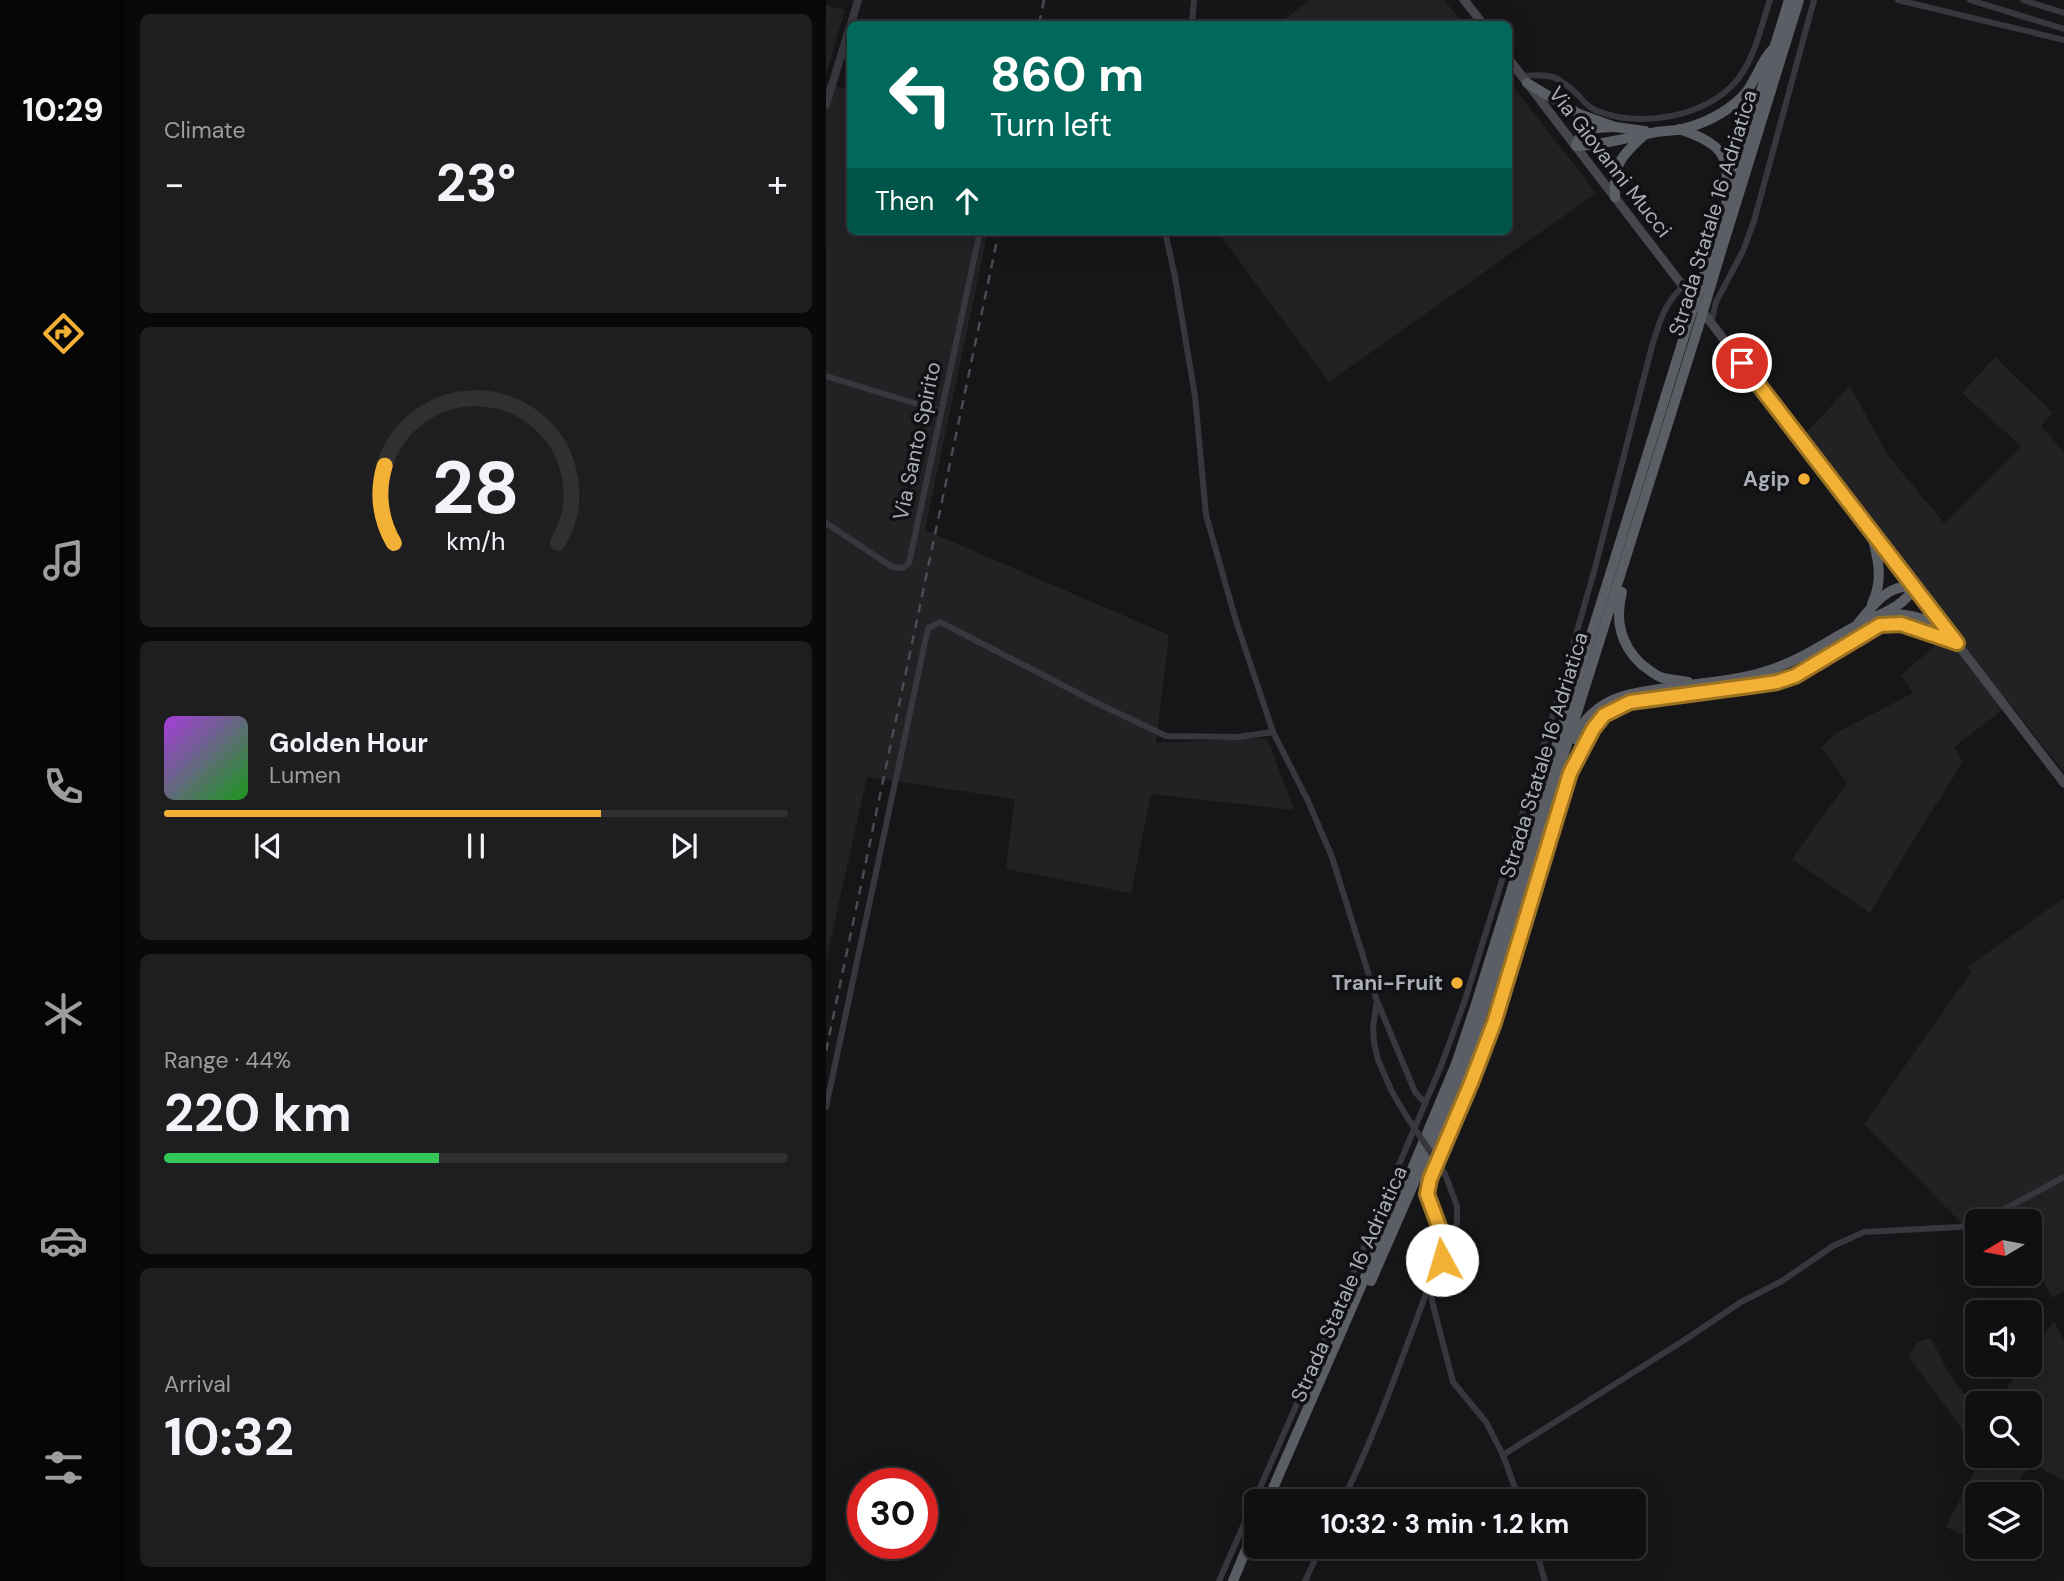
<!DOCTYPE html>
<meta charset="utf-8">
<style>
:root{--surface:#101012;--page:#1e1e20;--text:#f1f3f6;--muted:#9c9d9f;--line:#303032;--accent:#f2b134}
body{margin:0;font-family:"DM Sans",sans-serif;background:var(--page);color:var(--text);height:100vh;display:flex;flex-direction:column;font-size:26px;white-space:nowrap}
*{box-sizing:border-box;margin:0}
p{font-size:23px;color:var(--muted)}
.icon{flex:none;width:38px;height:38px;fill:none;stroke:currentColor;stroke-width:2;stroke-linecap:round;stroke-linejoin:round}
.map{position:relative;flex:1;overflow:hidden}
.sheet{display:flex;flex-direction:column;gap:14px;padding:14px;background:#09090a;width:700px}
.sheet>*{flex:none}
.hud{position:absolute;left:21px;top:21px;width:665px;height:214px;border-radius:10px;box-shadow:0 7px 28px #0002,0 0 0 2px var(--line);background:#00695c;color:#fff;overflow:hidden}
.needle{width:46px;rotate:260deg}
.fabs{position:absolute;left:1139px;top:1209px;display:grid;gap:14px}
.fabs a{display:grid;place-items:center;width:77px;height:77px;border-radius:10px;background:var(--surface);box-shadow:0 7px 28px #0002,0 0 0 2px var(--line);font-size:35px}
.speed{position:absolute;left:21px;top:1468px;display:flex;gap:14px;font-size:35px;font-weight:700;text-align:center}
.speed>*{display:grid;place-content:center;width:91px;height:91px;border-radius:50%;background:var(--surface);box-shadow:0 7px 28px #0002,0 0 0 2px var(--line);line-height:1}
.speed .limit{border:10px solid #d22;background:#fff;color:#111}
.pin{position:absolute;display:grid;place-items:center;width:60px;height:60px;color:#fff;margin:-30px;border:4px solid #fff;border-radius:50%;box-shadow:0 2px 7px #0007}
.me{position:absolute;width:77px;margin:-38px;rotate:354deg;stroke-linejoin:round;filter:drop-shadow(0 0 5px #0008)}
.turn{display:flex;align-items:center;gap:24px;height:147px;padding:0 28px;font-size:32px}
.turn .icon{width:91px;height:91px;stroke-width:2.5}
.turn b{display:block;font-size:49px;line-height:60px}
.then{display:flex;align-items:center;height:66px;padding:0 28px;background:#0003;gap:14px;font-size:26px}
.big{font-size:52px;font-weight:700;line-height:1.1}
.sheet .widget{flex:1;display:flex;flex-direction:column;justify-content:center;gap:10px;min-width:0;padding:0 24px;border-radius:10px;background:var(--page)}
.sheet .dial{align-items:center;gap:0}
.dial svg{height:182px;overflow:visible;fill:none;stroke:var(--line);stroke-width:7;stroke-linecap:round;text-anchor:middle}
.dial text{fill:var(--text);stroke:none}
.song{display:flex;align-items:center;gap:21px}
.cover{width:84px;height:84px;border-radius:10px;background:linear-gradient(135deg,hsl(280 70% 55%),hsl(120 70% 35%))}
.played{height:7px;border-radius:4px;background:linear-gradient(90deg,var(--accent) 70%,var(--line) 70%)}
.keys{display:flex;justify-content:space-around;direction:ltr}
.heat{display:flex;justify-content:space-between;align-items:center;font-size:38px;direction:ltr}
.charge{height:10px;border-radius:5px;background:linear-gradient(90deg,#34c759 44%,var(--line) 0)}
.trip{position:absolute;left:418px;top:1489px;width:402px;height:70px;border-radius:10px;background:var(--surface);box-shadow:0 7px 28px #0002,0 0 0 2px var(--line);font-weight:700;line-height:70px;text-align:center}
main{display:flex;flex:1;min-height:0}
.dock{display:flex;flex-direction:column;width:126px;justify-content:space-around;align-items:center;background:#060607;color:var(--muted)}
.dock .icon{width:49px;height:49px}
.dock .selected{color:var(--accent)}
.dock b{font-size:32px;color:var(--text)}
.map>svg:first-child{display:block}
.built{fill:#222225}
.lines{fill:none;stroke-linecap:round;stroke-linejoin:round}
.minor{stroke:#37383d;stroke-width:6}
.tertiary{stroke:#37383d;stroke-width:8}
.secondary{stroke:#45474d;stroke-width:9}
.trunk{stroke:#5b5e65;stroke-width:10}
.rail{stroke:#4a4c52;stroke-width:2.5;stroke-dasharray:9 7;stroke-linecap:butt}
.minor-bridge{stroke:#37383d;stroke-width:6}
.trunk-bridge{stroke:#5b5e65;stroke-width:10}
.route-casing{stroke:#9d7322;stroke-width:18}
.route{stroke:#f2b134;stroke-width:12}
.poi-dot{fill:#f2b134;stroke:#111113;stroke-width:2.5}
.labels{text-anchor:middle;dominant-baseline:central;stroke-width:7;stroke-linejoin:round;paint-order:stroke}
.street-label{font-size:21px;fill:#a8adb8;stroke:#111113}
.poi-label{font-size:21px;font-weight:bold;fill:#a8adb8;stroke:#111113;text-anchor:end}
</style>
<main>
<nav class="dock">
<b>10:29</b>
<svg class="icon selected" aria-label="directions" viewBox="0 0 24 24"><path d="M12 3l9 9-9 9-9-9zM9 14v-3h6M13 9l2 2-2 2"/></svg>
<svg class="icon" aria-label="music" viewBox="0 0 24 24"><path d="M9 18V5l10-2v13"/><circle cx="6" cy="18" r="3"/><circle cx="16" cy="16" r="3"/></svg>
<svg class="icon" aria-label="phone" viewBox="0 0 24 24"><path d="M5 4h4l2 5-3 2q2 4 5 5l2-3 5 2v4C11 20 4 13 5 4z"/></svg>
<svg class="icon" aria-label="climate" viewBox="0 0 24 24"><path d="M12 3v18M4 7l16 10M4 17L20 7"/></svg>
<svg class="icon" aria-label="car" viewBox="0 0 24 24"><path d="M5 17H2v-5l4-1 3-4h7l3 4 3 1v5h-3M9 17h6M6 11h13"/><circle cx="7" cy="17" r="2"/><circle cx="17" cy="17" r="2"/></svg>
<svg class="icon" aria-label="filters" viewBox="0 0 24 24"><path d="M4 7h16M4 17h16"/><circle cx="9" cy="7" r="2"/><circle cx="15" cy="17" r="2"/></svg>
</nav>
<section class="sheet">
<div class="widget"><p>Climate</p>
<div class="heat"><a>−</a><b class="big">23°</b><a>+</a></div>
</div>
<div class="widget dial"><svg viewBox="0 0 100 80">
<path d="M14 69A42 42 0 1 1 86 69"/>
<path d="M14 69A42 42 0 0 1 10 35" stroke="#f2b134"/>
<text x="50" y="56" font-size="32" font-weight="700">28</text>
<text x="50" y="72" font-size="11">km/h</text>
</svg></div>
<div class="widget">
<div class="song"><i class="cover"></i><div><b>Golden Hour</b><p>Lumen</p></div></div>
<div class="played"></div>
<div class="keys"><svg class="icon" aria-label="previous" viewBox="0 0 24 24"><path d="M18 5L8 12l10 7zM5 5v14"/></svg><svg class="icon" aria-label="pause" viewBox="0 0 24 24"><path d="M8 5v14M16 5v14"/></svg><svg class="icon" aria-label="next" viewBox="0 0 24 24"><path d="M6 5l10 7-10 7zM19 5v14"/></svg></div>
</div>
<div class="widget"><p>Range · 44%</p><b class="big">220 km</b><div class="charge"></div></div>
<div class="widget"><p>Arrival</p><b class="big">10:32</b></div>
</section>
<div class="map">
<svg width="1238" height="1581" viewBox="0 0 1238 1581">
<rect width="100%" height="100%" fill="#161618"/>
<g class="built">
<polygon points="484,0 618,0 638,24 452,24"/>
<polygon points="0,5 19,10 0,75"/>
<polygon points="683,81 770,193 503,382 391,231 682,231"/>
<polygon points="0,83 24,90 24,231 162,231 99,530 343,635 330,743 441,738 468,810 325,794 305,893 180,869 189,799 41,777 0,961"/>
<polygon points="1169,357 1227,413 1215,426 1238,452 1238,772 1184,704 1128,747 1137,762 1081,850 1044,913 966,859 1021,783 995,747 1012,732 1087,693 1075,675 1126,631 978,435 1024,386 1061,454 1118,523 1195,446 1136,393"/>
<polygon points="1238,898 1238,1291 1226,1298 1204,1257 1204,1222 1185,1221 1180,1214 1163,1221 1152,1222 1151,1227 1142,1230 1038,1124 1145,972 1142,967"/>
<polygon points="1228,1321 1238,1340 1238,1481 1207,1464 1196,1476 1190,1494 1152,1494 1151,1542 1120,1527 1156,1456 1204,1456 1204,1404 1170,1403 1197,1365 1204,1365 1204,1355"/>
<polygon points="1105,1338 1120,1368 1151,1413 1151,1450 1082,1355 1092,1342"/>
</g>
<g class="lines">
<g class="minor">
<polyline points="1072,0 1238,40"/>
<polyline points="1144,0 1238,29"/>
<polyline points="1197,0 1238,13"/>
<polyline points="366,24 368,0"/>
<path d="M696,76C726,73 732,76 753,96C757,101 763,107 769,110C813,129 882,117 912,79C929,57 935,26 944,0"/>
<polyline points="339,231 349,277 369,396 380,515 410,621 447,732 482,801 506,857 551,1001 547,1027 548,1042 552,1060 566,1092 581,1117"/>
<polyline points="885,323 890,302 917,251 928,221 988,0"/>
<polyline points="0,376 114,411"/>
<polyline points="0,523 66,567 77,568 83,563 154,231"/>
<polyline points="552,1003 589,1092 599,1103"/>
<polyline points="0,1107 102,628 114,622 271,703 340,736 412,737 447,732"/>
<polyline points="619,1174 631,1206 631,1223 625,1241 603,1285 607,1305 627,1382 660,1422 677,1455 694,1502"/>
<polyline points="1155,1222 1238,1177"/>
<polyline points="616,1260 614,1229 601,1194 604,1179 645,1083 668,1023 744,773 767,729 778,715 804,702 951,682 969,676 1054,625 1075,624 1128,642"/>
<polyline points="677,1455 860,1339 915,1302 956,1281 1007,1246 1038,1232 1133,1227 1152,1223"/>
<path d="M516,1502C551,1431 575,1360 603,1286"/>
<polyline points="709,1547 719,1581"/>
<path d="M393,1581L484,1374L615,1066L639,1000L730,705L769,568L826,346C834,321 837,306 857,286"/>
<polyline points="479,1581 495,1547"/>
</g>
<g class="tertiary">
<polyline points="25,24 32,0"/>
<polyline points="0,105 24,26"/>
</g>
<g class="secondary">
<polyline points="638,0 657,24"/>
<polyline points="682,58 1238,783"/>
</g>
<g class="trunk">
<polyline points="701,83 753,114 789,127 819,131"/>
<path d="M789,127C771,128 756,126 750,146C776,145 800,138 825,133C834,131 843,131 852,130C875,125 898,114 915,98C930,84 933,62 948,48"/>
<path d="M853,129C883,139 908,151 899,187"/>
<path d="M789,197C787,165 794,157 817,136"/>
<polyline points="884,256 963,0"/>
<polyline points="893,258 973,0"/>
<path d="M1045,532C1052,558 1058,579 1046,604"/>
<path d="M796,592C789,619 794,644 815,664C821,668 827,674 834,677C842,680 853,680 862,682"/>
<path d="M1056,614C1081,612 1100,619 1121,630"/>
<path d="M749,739C754,729 758,720 767,713C787,694 815,692 841,688C874,683 910,681 941,671C978,659 999,642 1032,625C1051,615 1078,608 1088,587C1061,583 1045,608 1030,626"/>
<polyline points="545,1281 641,1062 872,328"/>
<polyline points="441,1502 584,1174 630,1064 649,1007 863,321"/>
<polyline points="407,1581 430,1526"/>
</g>
<g class="rail">
<polyline points="213,24 218,0"/>
<polyline points="0,1051 173,231"/>
</g>
<polyline class="minor-bridge" points="581,1117 619,1174"/>
<g class="trunk-bridge">
<polyline points="863,321 884,256"/>
<polyline points="872,328 893,258"/>
</g>
</g>
<g class="lines">
<g class="route-casing">
<polyline id="route" points="616,1260 614,1229 601,1194 604,1179 645,1083 668,1023 744,773 767,729 778,715 804,702 931,685 951,682 969,676 1054,625 1075,624 1131,643 916,363"/>
</g>
<use href="#route" class="route"/>
</g>
<g class="poi-dot">
<circle cx="978" cy="479" r="7"/>
<circle cx="631" cy="983" r="7"/>
</g>
<g class="labels">
<g class="street-label">
<text transform="translate(784 162) rotate(52)">Via Giovanni Mucci</text>
<text transform="translate(887 213) rotate(-73)">Strada Statale 16 Adriatica</text>
<text transform="translate(91 441) rotate(-78)">Via Santo Spirito</text>
<text transform="translate(718 755) rotate(-73)">Strada Statale 16 Adriatica</text>
<text transform="translate(523 1284) rotate(-66)">Strada Statale 16 Adriatica</text>
</g>
<g class="poi-label">
<text x="964" y="479">Agip</text>
<text x="617" y="983">Trani-Fruit</text>
</g>
</g>
</svg>
<div class="fabs">
<a><svg class="needle" viewBox="-14 -14 28 28"><path d="M0-13l5 13h-10z" fill="#e53935"/><path d="M0 13l5-13h-10z" fill="#9c9d9f"/></svg></a>
<a><svg class="icon" aria-label="sound" viewBox="0 0 24 24"><path d="M4 9h4l5-4v14l-5-4H4zM17 9q2 3 0 6"/></svg></a>
<a><svg class="icon" aria-label="search" viewBox="0 0 24 24"><circle cx="10" cy="10" r="6"/><path d="M15 15l6 6"/></svg></a>
<a><svg class="icon" aria-label="layers" viewBox="0 0 24 24"><path d="M12 4l9 5-9 5-9-5zM3 14l9 5 9-5"/></svg></a>
</div>
<div class="speed"><div class="limit">30</div></div>
<div class="pin" style="left:916px;top:363px;background:#d93025"><svg class="icon" aria-label="arrive" viewBox="0 0 24 24"><path d="M6 21V4h12l-3 4 3 4H6"/></svg></div>
<svg class="me" style="left:616px;top:1260px" viewBox="-20 -20 40 40"><circle r="19" fill="#fff"/><path d="M0-13L10 11 0 6-10 11z" fill="#f2b134"/></svg>
<div class="trip">10:32 · 3 min · 1.2 km</div>
<div class="hud">
<div class="turn"><svg class="icon" aria-label="left" viewBox="0 0 24 24"><path d="M17 20v-9H6M10 6l-5 5 5 5"/></svg><div><b>860 m</b>Turn left</div></div>
<div class="then">Then<svg class="icon" aria-label="ahead" viewBox="0 0 24 24"><path d="M12 20V5M6 11l6-6 6 6"/></svg></div>
</div>
</div>
</main>
